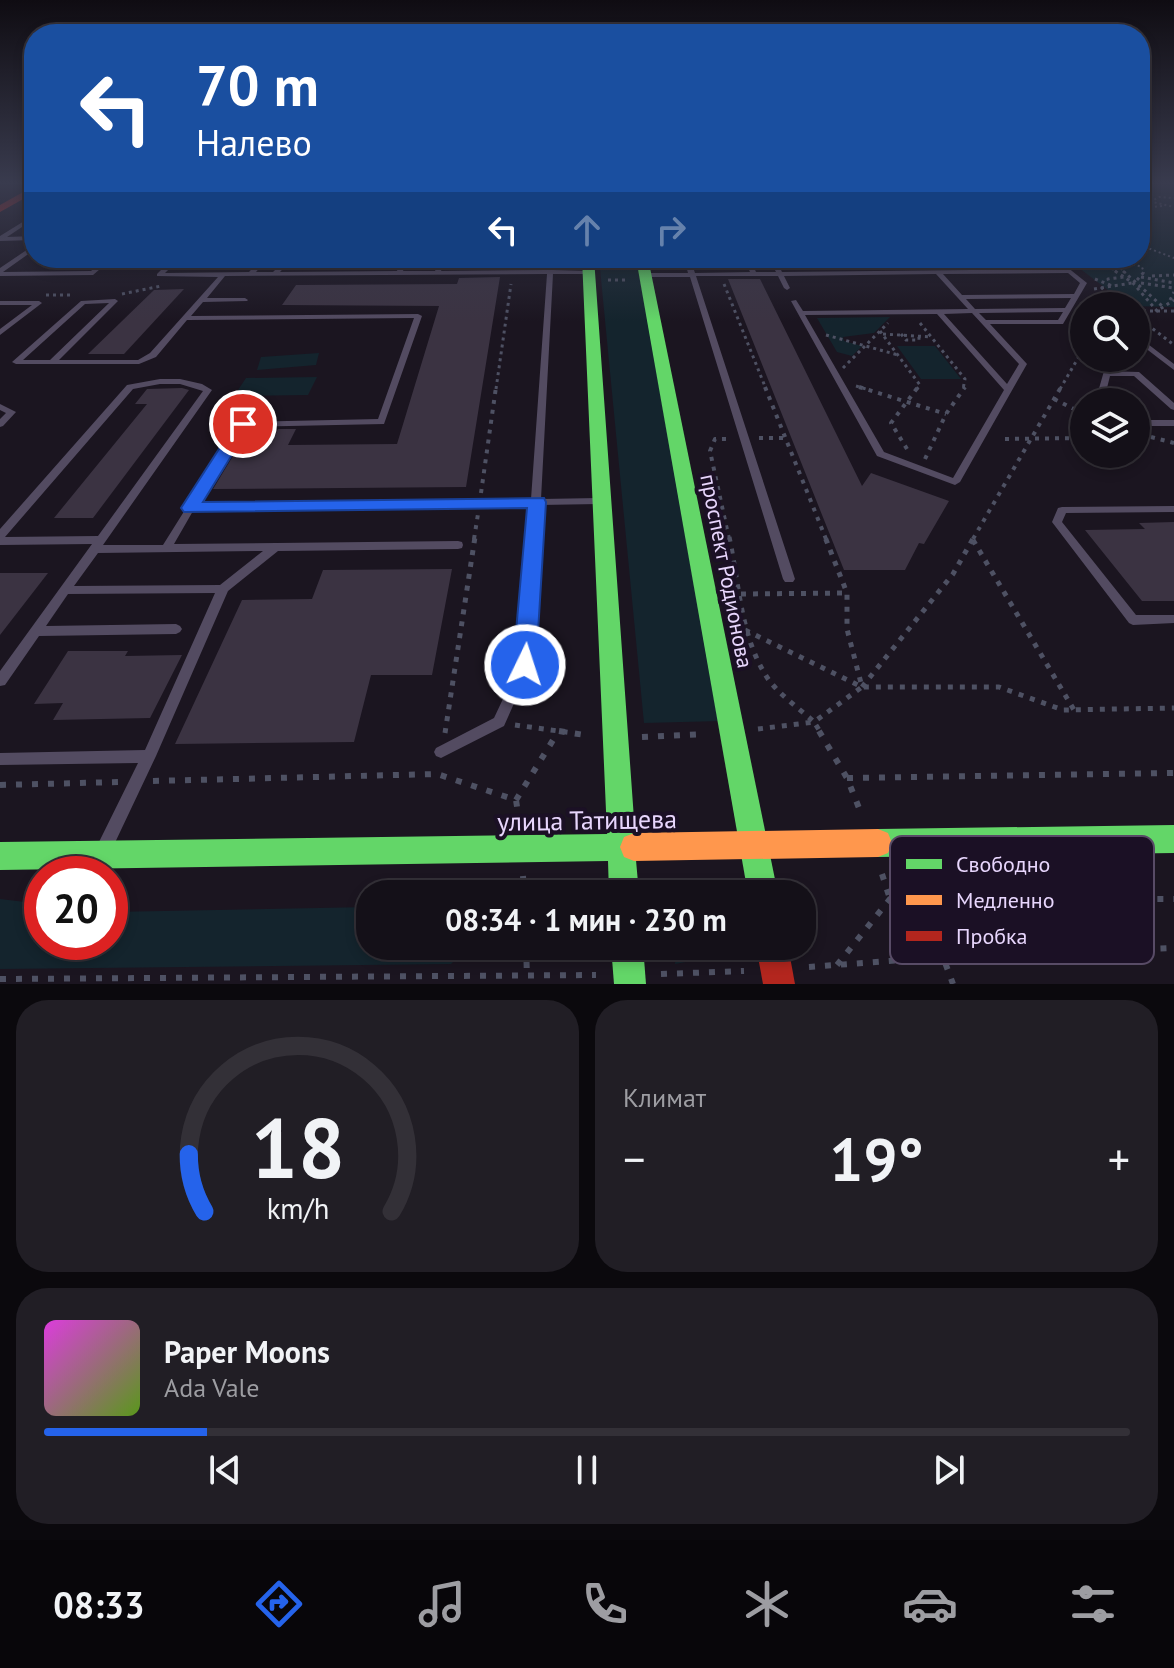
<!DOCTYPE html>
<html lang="ru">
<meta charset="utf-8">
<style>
:root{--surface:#141018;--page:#211e25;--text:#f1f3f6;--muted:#9d9da2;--line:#333037;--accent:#2563eb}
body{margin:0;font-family:"PT Sans",sans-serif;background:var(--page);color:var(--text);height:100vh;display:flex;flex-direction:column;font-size:30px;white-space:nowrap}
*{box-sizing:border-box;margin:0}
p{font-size:26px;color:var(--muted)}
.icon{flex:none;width:44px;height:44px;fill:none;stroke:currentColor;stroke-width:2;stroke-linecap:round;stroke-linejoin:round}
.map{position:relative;height:984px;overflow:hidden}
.sheet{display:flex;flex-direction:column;gap:16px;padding:16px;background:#0b090d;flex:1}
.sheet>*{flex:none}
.top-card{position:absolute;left:24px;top:24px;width:1126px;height:244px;border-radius:32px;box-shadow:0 4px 12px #0003,0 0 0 2px var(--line);background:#1a4fa0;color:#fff;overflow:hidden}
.controls{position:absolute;left:1070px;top:292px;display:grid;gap:16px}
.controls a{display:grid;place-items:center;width:80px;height:80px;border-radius:50%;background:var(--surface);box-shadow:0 4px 12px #0003,0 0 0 2px var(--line);font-size:40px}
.speed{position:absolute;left:24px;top:856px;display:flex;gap:16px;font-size:40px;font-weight:700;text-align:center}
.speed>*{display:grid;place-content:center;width:104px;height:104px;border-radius:50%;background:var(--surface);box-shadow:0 4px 12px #0003,0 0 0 2px var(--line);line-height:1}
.speed .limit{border:12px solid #d22;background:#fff;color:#111}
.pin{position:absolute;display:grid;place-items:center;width:68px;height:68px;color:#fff;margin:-34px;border:4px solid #fff;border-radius:50%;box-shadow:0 2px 8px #0007}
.me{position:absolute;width:88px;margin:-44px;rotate:4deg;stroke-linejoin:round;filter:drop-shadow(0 0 6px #0008)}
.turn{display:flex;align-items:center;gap:28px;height:168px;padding:0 40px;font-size:36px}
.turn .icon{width:104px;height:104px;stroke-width:2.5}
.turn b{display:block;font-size:56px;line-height:68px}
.lanes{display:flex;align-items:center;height:76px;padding:0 40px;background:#0003;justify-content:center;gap:40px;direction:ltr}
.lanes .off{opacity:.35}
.big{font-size:60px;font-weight:700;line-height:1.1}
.sheet .widget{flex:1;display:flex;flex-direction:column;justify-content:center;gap:12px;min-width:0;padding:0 28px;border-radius:32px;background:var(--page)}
.sheet .dial{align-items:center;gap:0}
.dial svg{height:208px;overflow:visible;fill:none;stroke:var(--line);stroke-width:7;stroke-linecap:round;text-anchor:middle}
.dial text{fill:var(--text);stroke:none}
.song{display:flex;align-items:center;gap:24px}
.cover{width:96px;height:96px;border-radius:12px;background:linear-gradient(135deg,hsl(300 70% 55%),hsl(90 70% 35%))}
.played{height:8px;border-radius:4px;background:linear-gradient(90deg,var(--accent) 15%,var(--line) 15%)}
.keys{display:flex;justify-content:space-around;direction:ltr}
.heat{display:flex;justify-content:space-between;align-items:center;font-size:44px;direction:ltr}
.sheet .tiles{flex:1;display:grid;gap:16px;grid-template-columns:1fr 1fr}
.widget:last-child{grid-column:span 2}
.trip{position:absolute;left:356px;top:880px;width:460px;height:80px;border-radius:32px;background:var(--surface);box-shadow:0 4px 12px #0003,0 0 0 2px var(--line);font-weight:700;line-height:80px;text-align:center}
.tab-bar{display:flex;height:128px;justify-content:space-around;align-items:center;background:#08060a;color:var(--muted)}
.tab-bar .icon{width:56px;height:56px}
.tab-bar .current{color:var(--accent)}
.tab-bar b{font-size:36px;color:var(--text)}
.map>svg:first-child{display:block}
.green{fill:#14242d}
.building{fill:#3b3342}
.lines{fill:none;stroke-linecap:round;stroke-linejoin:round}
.path-far4{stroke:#4e5163;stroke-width:2;stroke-dasharray:2 3;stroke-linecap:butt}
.path-far3{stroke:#4e5163;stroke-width:3;stroke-dasharray:3 4;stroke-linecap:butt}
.path-far2{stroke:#4e5163;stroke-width:4;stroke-dasharray:4 6;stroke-linecap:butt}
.path-far1{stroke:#4e5163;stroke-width:5;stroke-dasharray:5 7;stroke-linecap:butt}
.path{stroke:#4e5163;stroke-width:6;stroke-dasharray:6 10;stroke-linecap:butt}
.lane{fill:#534b61;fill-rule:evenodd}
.fast{fill:#63d668;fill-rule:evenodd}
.slow{fill:#ff974d;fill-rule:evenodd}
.jam{fill:#b3261e;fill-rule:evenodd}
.route{fill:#2563eb;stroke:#184099;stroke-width:2}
.labels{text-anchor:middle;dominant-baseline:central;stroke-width:8;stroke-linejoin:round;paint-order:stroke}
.street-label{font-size:22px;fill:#e8d6fd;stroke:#1b1025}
.near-street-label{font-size:26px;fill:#e8d6fd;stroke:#1b1025}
.key{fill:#1b1025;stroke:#584b66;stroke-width:2}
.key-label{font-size:22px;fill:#e8d6fd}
</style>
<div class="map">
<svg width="1174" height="984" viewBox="0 0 1174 984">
<rect width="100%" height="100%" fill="#1b1520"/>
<g class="green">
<polygon points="1140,183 1174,183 1174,307 1129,306 1066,258 1140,258"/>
<polygon points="599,258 636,258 721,721 644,723"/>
<polygon points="890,317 874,333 843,337 844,341 862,346 852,356 837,352 817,318"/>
<polygon points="897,346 935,346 961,379 921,379"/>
<polygon points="319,353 316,365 257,370 261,357"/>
<polygon points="317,377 308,395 234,396 246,378"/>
<polygon points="0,899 42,904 42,942 110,942 110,912 370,907 370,946 469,946 451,964 0,969"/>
<polygon points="678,946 747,946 749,950 675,964"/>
</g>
<g class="building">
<polygon points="464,258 503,258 502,267 461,268"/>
<polygon points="500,277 466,487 213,489 239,446 270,445 278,429 296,429 288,445 397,444 439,306 282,305 296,285 457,284 459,278"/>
<polygon points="728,279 760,279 862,486 871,473 949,501 924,544 919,543 905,570 844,570"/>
<polygon points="184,289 124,354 88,354 154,290"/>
<polygon points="182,388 189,390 93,518 54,518 147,404 135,404 147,389"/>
<polygon points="1174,522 1174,601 1142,601 1085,530 1145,529 1139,523"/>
<polygon points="452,569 432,675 371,675 354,742 175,744 242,600 312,599 323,570"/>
<polygon points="0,573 48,573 0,635"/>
<polygon points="68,651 128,651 125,656 182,655 150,718 53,720 63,703 34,704"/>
</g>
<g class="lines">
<g class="path-far4">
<polyline points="1140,199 1174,207"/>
<polyline points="1150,202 1159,197 1174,198"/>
<polyline points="1140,208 1162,206"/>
<polyline points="1140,245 1174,258"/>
<polyline points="1098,260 1118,273"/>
<polyline points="1081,265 1098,259"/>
<polyline points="1087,265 1117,270"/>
<polyline points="1126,273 1114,263 1127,262 1142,267 1144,273"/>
</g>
<g class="path-far3">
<polyline points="1115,271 1133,283 1157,311 1174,300"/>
<polyline points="1123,271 1162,306"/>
<polyline points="1152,276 1174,275"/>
<polyline points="1141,277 1174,283"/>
<polyline points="1095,279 1110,285 1108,279 1124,277"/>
<polyline points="608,280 627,280"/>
<polyline points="1137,280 1145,271"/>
<polyline points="1141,283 1174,288"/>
<polyline points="724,284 766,389"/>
<polyline points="1101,287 1113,298 1109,306"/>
<polyline points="1094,289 1132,283"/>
<polyline points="122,294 161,286"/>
<polyline points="46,295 74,295"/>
<polyline points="1170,300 1174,292"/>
<polyline points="1136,311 1174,311"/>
<polyline points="1136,316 1174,345"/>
<polyline points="920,323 965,379 963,389"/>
<polyline points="880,331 920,385 917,389"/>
<polyline points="883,334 931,337"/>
<polyline points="901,334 906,340 919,340 919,337"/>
<polyline points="826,335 898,355"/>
<polyline points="843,368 888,323"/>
<polyline points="856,386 866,389"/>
<polyline points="496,389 511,284"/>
<polyline points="1060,389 1084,348"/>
</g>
<g class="path-far2">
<polyline points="765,387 826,539"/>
<polyline points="859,387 946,414"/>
<polyline points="1054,399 1084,414"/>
<polyline points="1151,437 1174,443"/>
<polyline points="759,438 784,438"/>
<polyline points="1005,439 1084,438"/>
<polyline points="907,449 891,423 918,387"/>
<polyline points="925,459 946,414 965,387"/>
<polyline points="481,493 496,387"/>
<polyline points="474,539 478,514"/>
<polyline points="729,539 710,451 715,439 730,439"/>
<polyline points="973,539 1061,387"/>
</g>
<g class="path-far1">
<path d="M729,537C739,583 740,633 765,674C775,692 799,708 814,722L862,687L847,629V593L825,537"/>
<polyline points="973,540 1074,710"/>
<polyline points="741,594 847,593"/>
<polyline points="745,630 862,687 999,687 1063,710 1174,708"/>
<polyline points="862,687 953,574 974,537"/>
<polyline points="515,725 573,733"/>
<polyline points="758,729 814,722 821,733"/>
<polyline points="445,733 475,537"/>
</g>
<g class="path">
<polyline points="559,731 585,735"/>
<polyline points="819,731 847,778 861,813"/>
<polyline points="642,737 705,734"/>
<polyline points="847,778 1174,773"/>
<polyline points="153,781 437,774 516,800 519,820"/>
<polyline points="0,785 120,782"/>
<polyline points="516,800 558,732"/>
<polyline points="882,874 890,899 943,957 953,984"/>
<polyline points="523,876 524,894"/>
<polyline points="526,946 527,977"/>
<polyline points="837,965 890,899 1174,899"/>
<polyline points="809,967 943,957 1174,948"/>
<polyline points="661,974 744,971"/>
<polyline points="0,979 596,975"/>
</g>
<g class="lane">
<polygon points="34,215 34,219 7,237 34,236 34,240 0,241 0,236"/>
<polygon points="34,245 34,250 3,272 91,271 106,258 113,258 93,275 0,276 0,268"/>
<path d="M173,258H180L165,273L249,272L262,258H268L256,272H273L286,259H404L407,261L403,271H435L440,258H446L441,271L547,270L548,258H554L553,270L590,271V273L588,274H553L541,499L599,498L604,501L599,504L540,505L531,665L504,726L441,758L436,756L434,752L436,748L494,718L519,665L530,505L193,511L174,544L458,541L462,542L463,545L462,548L458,549L278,551L228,591L156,756L112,849L106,852L100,849L98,844L138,763L0,765V753L145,750L215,593L68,594L46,626L176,624L180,626L182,629L180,632L176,634L39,636L5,685L0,686V671L92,544L0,545V529L127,385L160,379H180L202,384L212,390L103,545H163L240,422L378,419L414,318L187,320L156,357L139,364H16L12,362L81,301L115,299L118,301L59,360H138L150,353L218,277L157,276V274ZM288,263H400L397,271L280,272ZM547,274L531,499L197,505L246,427L384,424L422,316L418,314L191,316L203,302L247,301L248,300L245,298H207L225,276ZM109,303L50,360H23L85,304ZM160,384H180L203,391L98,536L5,537L133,389ZM263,551L220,585L74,586L98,553Z"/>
<path d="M684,258H690L695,273L750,272L745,261L748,259L751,261L756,272H776L769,258H775L778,264L815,259L1057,258V260L1055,261L815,263L780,268L782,272L1064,269L1067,267L1087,283L1063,324H990L1027,364L960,482L955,485L877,456L791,301L796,300L803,311L968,309L936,274L784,276L790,288L787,290L784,288L778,276H696L795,579L793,582H785L783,579L690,277H646L643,275L646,273H688ZM1068,273L1080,283L1074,294L962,295L943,274ZM1071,298L1065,308L975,309L966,299ZM1063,312L1058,320H986L979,313ZM972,313L1019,364L1007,384L944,314ZM937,314L1004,390L953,478L884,452L805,315Z"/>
<polygon points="0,301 39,301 42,303 0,335 0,329 32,305 0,305"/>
<polygon points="1136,335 1174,364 1174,370 1136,341"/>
<polygon points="1104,371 1139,372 1174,403 1174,410 1171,409 1134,376 1110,376 1106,392 1116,402 1107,402 1098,392"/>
<polygon points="0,404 16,412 3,426 0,427 0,419 6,413 0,410"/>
<rect x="1136" y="420" width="38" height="6"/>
<polygon points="1174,506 1174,512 1066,513 1062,522 1136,615 1174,615 1174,623 1133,625 1129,623 1052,522 1058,508 1062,507"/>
</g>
<g class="fast">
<polygon points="582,258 594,258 635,833 644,837 648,847 644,857 636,860 639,894 609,894 608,861 0,870 0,842 607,834"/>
<polygon points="636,258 648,258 778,894 748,894"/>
<polygon points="1174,825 1174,853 878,857 868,853 864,843 868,833 878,829"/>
<polygon points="611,946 643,946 646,984 614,984"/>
</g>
<polygon class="slow" points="878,829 888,833 892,843 888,853 878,857 634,861 624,857 620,847 624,837 634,833"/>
<g class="jam">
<polygon points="34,186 34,193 0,212 0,205"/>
<polygon points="756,946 788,946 795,984 763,984"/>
</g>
</g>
<linearGradient id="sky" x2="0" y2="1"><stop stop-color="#0f0c12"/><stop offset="0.57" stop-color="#393b4e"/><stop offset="1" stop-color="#393b4e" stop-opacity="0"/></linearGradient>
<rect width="1174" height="321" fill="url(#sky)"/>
<polygon class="route" points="243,420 251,424 203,502 544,498 546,502 536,665 533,671 525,674 516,671 513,665 527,508 184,512 181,508 237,421"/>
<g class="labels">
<g class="street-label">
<text transform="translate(727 571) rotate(79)">проспект Родионова</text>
</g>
<g class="near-street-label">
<text transform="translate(587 820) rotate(-1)">улица Татищева</text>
</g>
</g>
<rect x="890" y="836" width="264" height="128" rx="12" class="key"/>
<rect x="906" y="859" width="36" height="10" fill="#63d668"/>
<rect x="906" y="895" width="36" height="10" fill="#ff974d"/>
<rect x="906" y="931" width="36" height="10" fill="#b3261e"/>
<g class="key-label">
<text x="956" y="872">Свободно</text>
<text x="956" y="908">Медленно</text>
<text x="956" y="944">Пробка</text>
</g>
</svg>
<div class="controls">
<a><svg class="icon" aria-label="search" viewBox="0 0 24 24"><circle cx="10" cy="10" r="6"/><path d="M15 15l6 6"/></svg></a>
<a><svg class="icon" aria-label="layers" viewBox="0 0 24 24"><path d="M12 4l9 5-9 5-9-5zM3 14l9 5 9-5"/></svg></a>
</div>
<div class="speed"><div class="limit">20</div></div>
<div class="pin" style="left:243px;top:424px;background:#d93025"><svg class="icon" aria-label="arrive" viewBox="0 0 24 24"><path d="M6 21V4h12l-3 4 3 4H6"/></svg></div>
<svg class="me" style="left:525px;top:665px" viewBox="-20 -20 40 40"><circle r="17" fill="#2563eb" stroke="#fff" stroke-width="3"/><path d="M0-11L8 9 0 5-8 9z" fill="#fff"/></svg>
<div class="trip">08:34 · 1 мин · 230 m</div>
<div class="top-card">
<div class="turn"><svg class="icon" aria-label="left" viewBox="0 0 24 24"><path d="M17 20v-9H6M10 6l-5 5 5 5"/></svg><div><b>70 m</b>Налево</div></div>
<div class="lanes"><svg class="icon" aria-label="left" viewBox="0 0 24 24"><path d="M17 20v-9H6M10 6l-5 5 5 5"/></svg><svg class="icon off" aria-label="ahead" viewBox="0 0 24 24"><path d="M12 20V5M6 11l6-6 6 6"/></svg><svg class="icon off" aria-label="right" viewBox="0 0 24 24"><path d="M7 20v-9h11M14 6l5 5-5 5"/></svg></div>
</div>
</div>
<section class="sheet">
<div class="tiles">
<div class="widget dial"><svg viewBox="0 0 100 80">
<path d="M14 69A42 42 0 1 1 86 69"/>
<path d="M14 69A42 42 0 0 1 8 47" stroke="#2563eb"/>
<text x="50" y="56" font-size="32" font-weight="700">18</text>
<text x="50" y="72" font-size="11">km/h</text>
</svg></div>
<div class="widget"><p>Климат</p>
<div class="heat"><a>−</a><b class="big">19°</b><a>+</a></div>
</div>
<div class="widget">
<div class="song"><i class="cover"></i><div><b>Paper Moons</b><p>Ada Vale</p></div></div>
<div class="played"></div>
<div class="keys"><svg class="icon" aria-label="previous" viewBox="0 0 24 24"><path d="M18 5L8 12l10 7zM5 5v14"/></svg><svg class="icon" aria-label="pause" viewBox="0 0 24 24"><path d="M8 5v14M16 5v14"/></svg><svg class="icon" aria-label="next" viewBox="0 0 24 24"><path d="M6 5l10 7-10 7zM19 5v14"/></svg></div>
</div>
</div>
</section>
<nav class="tab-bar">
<b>08:33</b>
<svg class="icon current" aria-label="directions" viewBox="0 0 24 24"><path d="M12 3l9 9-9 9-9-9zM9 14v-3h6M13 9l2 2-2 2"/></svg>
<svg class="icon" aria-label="music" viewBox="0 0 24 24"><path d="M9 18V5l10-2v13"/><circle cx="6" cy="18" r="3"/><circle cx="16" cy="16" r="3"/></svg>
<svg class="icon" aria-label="phone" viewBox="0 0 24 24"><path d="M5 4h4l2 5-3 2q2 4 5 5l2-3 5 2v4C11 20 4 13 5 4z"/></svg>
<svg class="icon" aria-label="climate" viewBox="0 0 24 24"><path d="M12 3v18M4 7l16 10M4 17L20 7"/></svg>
<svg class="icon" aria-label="car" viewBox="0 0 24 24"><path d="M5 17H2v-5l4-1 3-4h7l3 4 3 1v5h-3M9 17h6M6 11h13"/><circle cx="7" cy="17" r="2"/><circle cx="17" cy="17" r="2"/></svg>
<svg class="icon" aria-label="filters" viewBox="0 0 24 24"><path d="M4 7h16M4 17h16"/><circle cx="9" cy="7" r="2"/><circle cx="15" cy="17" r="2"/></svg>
</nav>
